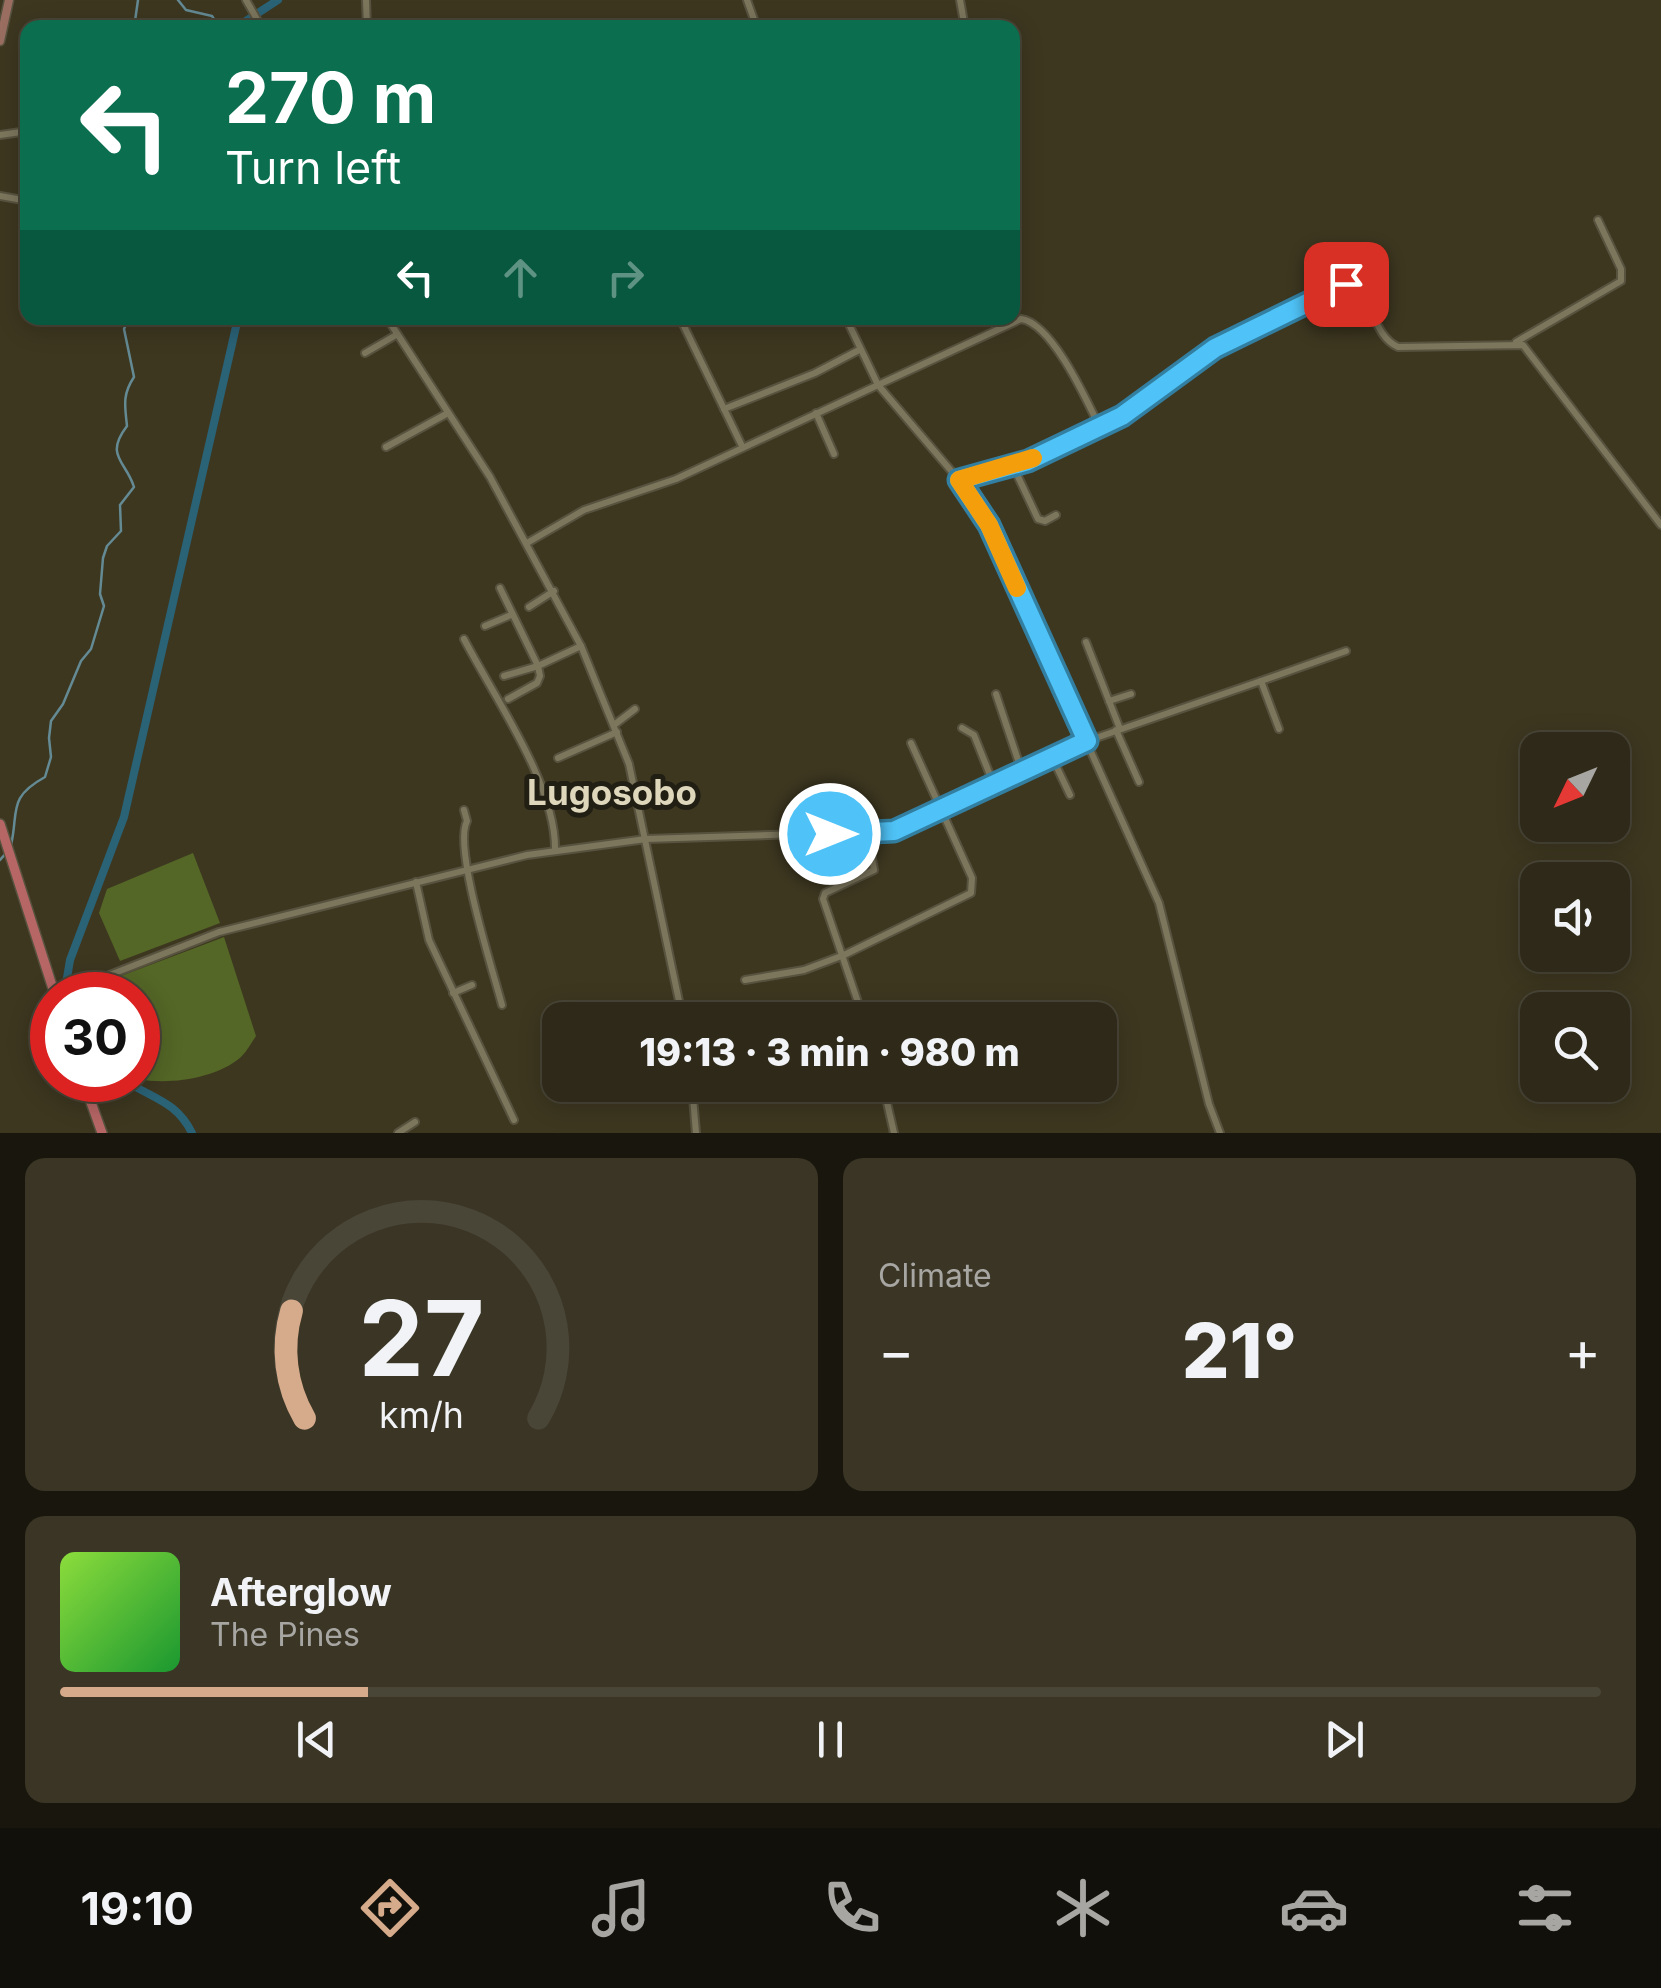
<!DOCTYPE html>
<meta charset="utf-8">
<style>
:root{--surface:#2e2918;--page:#3a3525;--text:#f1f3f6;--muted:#a7a6a2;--line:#494537;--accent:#d6ab8b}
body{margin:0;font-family:Inter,sans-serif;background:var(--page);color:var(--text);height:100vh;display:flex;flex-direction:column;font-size:38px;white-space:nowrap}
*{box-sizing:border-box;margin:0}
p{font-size:32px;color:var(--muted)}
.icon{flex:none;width:55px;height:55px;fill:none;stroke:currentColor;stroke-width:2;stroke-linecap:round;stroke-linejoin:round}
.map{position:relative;height:1133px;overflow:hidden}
.panel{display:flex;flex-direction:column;gap:25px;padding:25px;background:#19170d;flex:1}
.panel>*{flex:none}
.top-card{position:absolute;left:20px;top:20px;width:1000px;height:305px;border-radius:20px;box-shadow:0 5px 25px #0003,0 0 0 2px var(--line);background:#0b6e4f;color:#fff;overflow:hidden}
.needle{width:65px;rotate:227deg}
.controls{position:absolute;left:1520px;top:732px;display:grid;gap:20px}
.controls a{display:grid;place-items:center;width:110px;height:110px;border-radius:20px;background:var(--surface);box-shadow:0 5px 25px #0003,0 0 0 2px var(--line);font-size:50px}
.speed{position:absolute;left:30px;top:972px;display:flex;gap:20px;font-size:50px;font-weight:700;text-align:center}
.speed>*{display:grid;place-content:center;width:130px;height:130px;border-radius:50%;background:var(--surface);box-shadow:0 5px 25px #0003,0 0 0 2px var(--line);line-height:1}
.speed .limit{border:15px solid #d22;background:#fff;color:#111}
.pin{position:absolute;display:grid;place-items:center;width:85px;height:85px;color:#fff;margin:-42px;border-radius:20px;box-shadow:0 5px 15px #0006}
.me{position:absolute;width:110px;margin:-55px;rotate:90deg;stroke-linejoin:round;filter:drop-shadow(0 0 8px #0008)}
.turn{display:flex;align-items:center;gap:35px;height:210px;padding:0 40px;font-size:45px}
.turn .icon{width:130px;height:130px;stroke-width:2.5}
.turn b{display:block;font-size:70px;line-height:85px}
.lanes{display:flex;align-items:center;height:95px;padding:0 40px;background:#0003;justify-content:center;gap:50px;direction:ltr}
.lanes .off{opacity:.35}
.big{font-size:75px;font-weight:800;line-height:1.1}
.panel .card{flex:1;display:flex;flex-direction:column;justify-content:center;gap:15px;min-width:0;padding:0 35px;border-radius:20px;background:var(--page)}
.panel .dial{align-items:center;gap:0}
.dial svg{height:260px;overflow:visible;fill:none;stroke:var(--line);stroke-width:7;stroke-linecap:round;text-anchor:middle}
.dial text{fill:var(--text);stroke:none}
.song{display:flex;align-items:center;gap:30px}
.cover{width:120px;height:120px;border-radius:15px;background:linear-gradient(135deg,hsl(90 70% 55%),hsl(130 70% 35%))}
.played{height:10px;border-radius:5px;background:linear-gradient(90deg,var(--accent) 20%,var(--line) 20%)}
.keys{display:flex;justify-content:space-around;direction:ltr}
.heat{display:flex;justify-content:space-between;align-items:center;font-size:55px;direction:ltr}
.panel .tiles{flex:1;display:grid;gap:25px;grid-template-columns:1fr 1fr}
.card:last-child{grid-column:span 2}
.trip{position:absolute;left:542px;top:1002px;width:575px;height:100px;border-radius:20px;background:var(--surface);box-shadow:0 5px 25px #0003,0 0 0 2px var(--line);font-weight:800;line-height:100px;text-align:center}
.tabs{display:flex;height:160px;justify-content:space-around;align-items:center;background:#12100a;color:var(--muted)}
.tabs .icon{width:70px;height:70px}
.tabs .current{color:var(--accent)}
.tabs b{font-size:45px;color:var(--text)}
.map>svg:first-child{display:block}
.green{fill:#546726}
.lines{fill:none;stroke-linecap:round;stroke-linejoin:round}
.stream{stroke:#648a94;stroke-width:2.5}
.canal{stroke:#2a6276;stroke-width:8}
.street-casing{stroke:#58533f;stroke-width:10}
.secondary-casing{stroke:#58533f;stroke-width:11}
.primary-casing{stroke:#58533f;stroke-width:12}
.street{stroke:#7c765d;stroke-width:6}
.secondary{stroke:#996e61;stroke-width:8}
.primary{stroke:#b66665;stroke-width:9}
.route-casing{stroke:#337fa1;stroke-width:25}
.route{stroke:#4fc3f7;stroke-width:18}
.slow{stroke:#f59e0b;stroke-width:18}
.labels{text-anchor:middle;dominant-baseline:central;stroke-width:10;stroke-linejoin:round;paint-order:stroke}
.quarter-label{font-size:35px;font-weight:bold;fill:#ded7bb;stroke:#211e14}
</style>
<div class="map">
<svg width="1661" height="1133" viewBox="0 0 1661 1133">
<rect width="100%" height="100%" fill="#3d3720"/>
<g class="green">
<polygon points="193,853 220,923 120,961 99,913 107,889"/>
<path d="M224,937L256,1036C251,1043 247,1051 241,1057C216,1079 168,1085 138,1079V995L76,993Z"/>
</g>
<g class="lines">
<g class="stream">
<polyline points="178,0 186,10 212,16 220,28"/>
<polyline points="134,28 138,0"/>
<path d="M11,845C19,811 7,798 45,777L51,757L49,738L51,721L63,704L81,661L91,649L104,606L100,594L103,558L107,546L121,531L120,505L134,487C126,461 104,456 127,426C125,406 122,395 134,377L124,329L129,318"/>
<polyline points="0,860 7,852"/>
</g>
<g class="canal">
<polyline points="235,28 278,0"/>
<polyline points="69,995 66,984 70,960 124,817 238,318"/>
<path d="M124,1080C153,1099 176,1101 192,1133"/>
</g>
<g class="street-casing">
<g id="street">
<polyline points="246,0 262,28"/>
<polyline points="366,0 367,28"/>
<polyline points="747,0 757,28"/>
<polyline points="960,0 965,28"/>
<polyline points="0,135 28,131"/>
<polyline points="0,196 28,201"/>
<polyline points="28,239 28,253"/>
<polyline points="387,318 490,477 581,646 629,764 683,1020"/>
<polyline points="680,318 742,446"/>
<path d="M846,318L878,385L1021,319C1052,323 1087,401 1100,428"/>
<polyline points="1516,342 1621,281 1621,269 1598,220"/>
<polyline points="365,353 396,335"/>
<polyline points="724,409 815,373 859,350"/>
<polyline points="816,413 834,454"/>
<polyline points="386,447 448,413"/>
<polyline points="1013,466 1038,519 1045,521 1056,515"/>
<polyline points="959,480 989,525 1159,903 1209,1104 1220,1133"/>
<path d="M527,543L584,510L676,479L878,385L959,480L1019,464L1100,428L1122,416L1215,349L1351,283C1374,298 1372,335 1398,347L1523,345L1661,525"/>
<polyline points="500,588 538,666 581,646"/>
<polyline points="529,607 554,591"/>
<polyline points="485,626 511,615"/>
<path d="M464,639C494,697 557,786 555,851"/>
<polyline points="1086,642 1120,729"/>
<polyline points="504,676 538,666 540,676 537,683 508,699"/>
<polyline points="1261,681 1346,651"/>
<polyline points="996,694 1022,772"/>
<polyline points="1109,701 1131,694"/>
<polyline points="614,725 635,709"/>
<polyline points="962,728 974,735 994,785"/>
<polyline points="1116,730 1139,782"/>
<polyline points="1052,757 1070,795"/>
<polyline points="558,758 617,732"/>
<path d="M464,810L467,821C453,847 493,971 502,1005"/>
<polyline points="416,882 429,940 514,1120"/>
<polyline points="745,980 804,970 844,955 971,893 972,878 911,743"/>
<polyline points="453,993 472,985"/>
<polyline points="59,995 219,932 527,855 646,839 894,831 1087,741 1261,681 1279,729"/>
<polyline points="633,1020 681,1009"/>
<polyline points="864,1020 823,899 825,893 874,870 868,835"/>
<polyline points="692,1085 696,1133"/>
<polyline points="883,1085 894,1133"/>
<polyline points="398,1133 415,1122"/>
</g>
</g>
<g class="secondary-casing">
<polyline id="secondary" points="0,41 9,0"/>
</g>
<g class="primary-casing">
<g id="primary">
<polyline points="0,824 55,995"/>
<polyline points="83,1080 102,1133"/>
</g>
</g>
<use href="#street" class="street"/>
<use href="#secondary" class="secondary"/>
<use href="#primary" class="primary"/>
</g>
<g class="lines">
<g class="route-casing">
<polyline id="route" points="830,834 894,831 1087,741 989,525 959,480 1028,461 1122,416 1215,348 1346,284"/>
</g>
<use href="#route" class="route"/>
<polyline class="slow" points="1017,588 989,525 959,480 1033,458"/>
</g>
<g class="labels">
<g class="quarter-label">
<text x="612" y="792">Lugosobo</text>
</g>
</g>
</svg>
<div class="controls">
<a><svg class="needle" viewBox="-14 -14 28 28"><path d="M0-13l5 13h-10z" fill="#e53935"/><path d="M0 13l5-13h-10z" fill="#a7a6a2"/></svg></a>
<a><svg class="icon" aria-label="sound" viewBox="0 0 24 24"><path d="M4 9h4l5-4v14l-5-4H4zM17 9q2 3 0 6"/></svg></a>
<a><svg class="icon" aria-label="search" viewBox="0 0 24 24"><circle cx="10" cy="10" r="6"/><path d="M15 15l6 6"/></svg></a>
</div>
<div class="speed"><div class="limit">30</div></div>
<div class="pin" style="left:1346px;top:284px;background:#d93025"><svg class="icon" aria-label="arrive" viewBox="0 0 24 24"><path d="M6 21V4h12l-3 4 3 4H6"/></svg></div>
<svg class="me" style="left:830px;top:834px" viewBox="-20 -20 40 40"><circle r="17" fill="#4fc3f7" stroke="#fff" stroke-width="3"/><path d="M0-11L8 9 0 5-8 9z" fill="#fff"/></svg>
<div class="trip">19:13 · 3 min · 980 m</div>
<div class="top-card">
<div class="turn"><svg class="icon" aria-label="left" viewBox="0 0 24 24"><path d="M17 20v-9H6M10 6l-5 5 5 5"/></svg><div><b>270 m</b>Turn left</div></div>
<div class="lanes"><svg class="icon" aria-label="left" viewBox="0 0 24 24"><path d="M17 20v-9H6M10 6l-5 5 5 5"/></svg><svg class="icon off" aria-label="ahead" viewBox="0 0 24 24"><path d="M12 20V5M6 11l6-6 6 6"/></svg><svg class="icon off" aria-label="right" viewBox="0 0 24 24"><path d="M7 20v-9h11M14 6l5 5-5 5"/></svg></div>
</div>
</div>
<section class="panel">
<div class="tiles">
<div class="card dial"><svg viewBox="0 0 100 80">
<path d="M14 69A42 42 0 1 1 86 69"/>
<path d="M14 69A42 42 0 0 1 10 36" stroke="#d6ab8b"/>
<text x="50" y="56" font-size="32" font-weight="700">27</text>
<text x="50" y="72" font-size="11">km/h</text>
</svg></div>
<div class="card"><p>Climate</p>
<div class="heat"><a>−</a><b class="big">21°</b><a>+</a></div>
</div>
<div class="card">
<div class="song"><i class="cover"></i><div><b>Afterglow</b><p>The Pines</p></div></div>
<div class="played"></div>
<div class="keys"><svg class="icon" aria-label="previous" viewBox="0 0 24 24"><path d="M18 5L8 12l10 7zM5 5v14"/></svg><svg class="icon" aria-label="pause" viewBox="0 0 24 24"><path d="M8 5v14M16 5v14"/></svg><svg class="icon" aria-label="next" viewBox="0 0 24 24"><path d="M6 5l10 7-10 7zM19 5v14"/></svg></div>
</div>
</div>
</section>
<nav class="tabs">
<b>19:10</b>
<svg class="icon current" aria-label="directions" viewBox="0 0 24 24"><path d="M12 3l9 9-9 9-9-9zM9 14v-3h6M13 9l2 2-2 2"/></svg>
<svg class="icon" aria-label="music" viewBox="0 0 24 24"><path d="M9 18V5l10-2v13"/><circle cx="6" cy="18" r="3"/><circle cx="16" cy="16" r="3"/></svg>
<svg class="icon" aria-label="phone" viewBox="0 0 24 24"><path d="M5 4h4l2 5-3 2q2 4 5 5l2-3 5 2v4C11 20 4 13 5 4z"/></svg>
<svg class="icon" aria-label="climate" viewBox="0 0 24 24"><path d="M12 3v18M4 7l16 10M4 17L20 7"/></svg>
<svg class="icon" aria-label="car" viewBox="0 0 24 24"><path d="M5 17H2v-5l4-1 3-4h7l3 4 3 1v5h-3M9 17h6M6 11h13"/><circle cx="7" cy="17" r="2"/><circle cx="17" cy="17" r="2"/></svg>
<svg class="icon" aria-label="filters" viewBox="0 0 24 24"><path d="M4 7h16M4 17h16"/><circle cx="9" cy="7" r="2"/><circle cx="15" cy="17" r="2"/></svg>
</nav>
